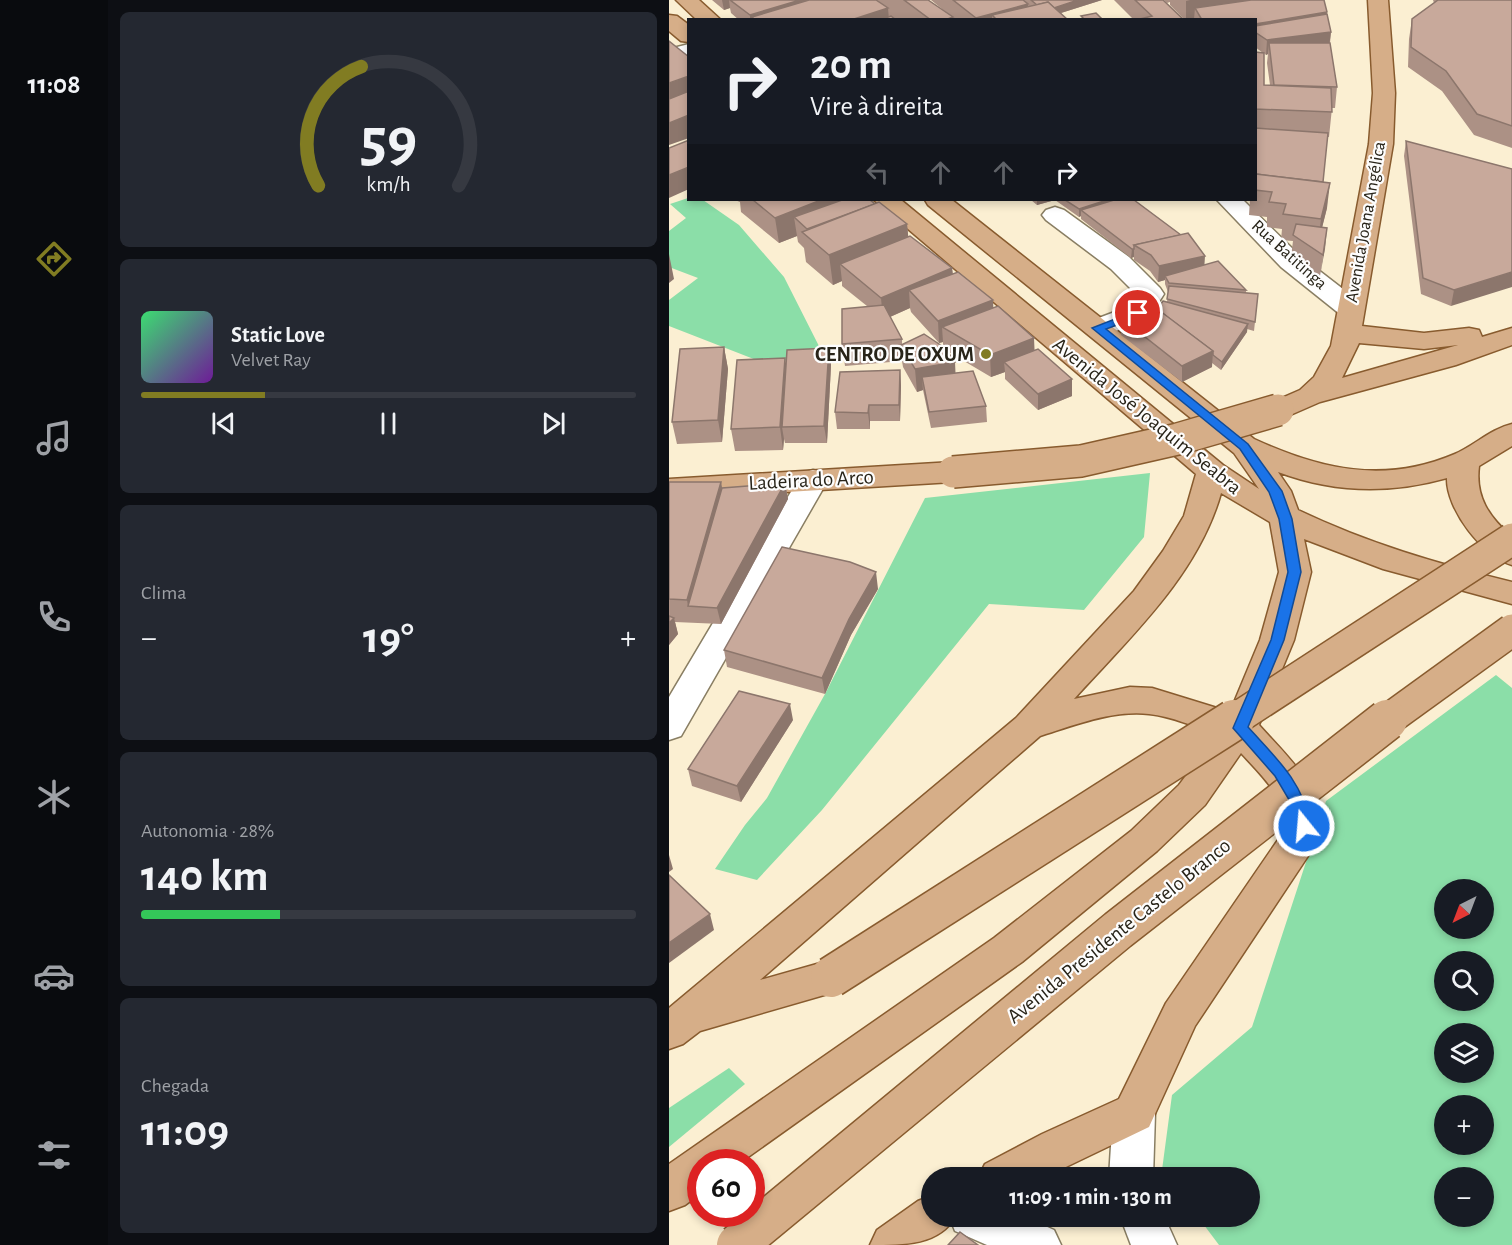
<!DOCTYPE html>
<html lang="pt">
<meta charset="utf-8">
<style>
:root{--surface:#171b24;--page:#242831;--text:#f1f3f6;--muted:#9ea1a6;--line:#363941;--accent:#817c22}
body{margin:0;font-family:"Alegreya Sans",sans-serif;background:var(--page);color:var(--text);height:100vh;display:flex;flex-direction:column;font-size:22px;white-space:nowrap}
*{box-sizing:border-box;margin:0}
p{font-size:20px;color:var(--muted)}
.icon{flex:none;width:33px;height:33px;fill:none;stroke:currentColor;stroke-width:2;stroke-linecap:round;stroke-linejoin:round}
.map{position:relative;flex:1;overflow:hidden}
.details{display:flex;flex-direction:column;gap:12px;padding:12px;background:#0d0f14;width:561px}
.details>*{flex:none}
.hud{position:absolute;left:18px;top:18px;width:570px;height:183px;border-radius:0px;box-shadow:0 3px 9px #0003;background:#171b24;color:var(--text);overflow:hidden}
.needle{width:39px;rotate:222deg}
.tools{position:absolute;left:765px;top:879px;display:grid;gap:12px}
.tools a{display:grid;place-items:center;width:60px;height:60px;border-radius:50%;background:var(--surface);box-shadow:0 3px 9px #0003;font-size:30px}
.speed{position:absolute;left:18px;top:1149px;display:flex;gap:12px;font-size:30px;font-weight:700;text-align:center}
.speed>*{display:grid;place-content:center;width:78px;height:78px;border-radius:50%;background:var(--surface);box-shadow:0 3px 9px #0003;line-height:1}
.speed .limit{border:9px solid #d22;background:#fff;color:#111}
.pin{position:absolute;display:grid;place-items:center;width:51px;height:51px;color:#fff;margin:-26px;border:3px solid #fff;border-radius:50%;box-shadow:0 2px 6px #0007}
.me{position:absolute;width:66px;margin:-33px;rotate:343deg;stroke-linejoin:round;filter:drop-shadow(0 0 4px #0008)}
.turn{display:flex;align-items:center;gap:21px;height:126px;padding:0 24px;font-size:27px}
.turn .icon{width:78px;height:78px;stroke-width:2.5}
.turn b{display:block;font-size:42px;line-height:51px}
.lanes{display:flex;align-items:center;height:57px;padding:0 24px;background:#0003;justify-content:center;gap:30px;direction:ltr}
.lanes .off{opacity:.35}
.big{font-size:45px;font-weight:700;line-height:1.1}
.details .card{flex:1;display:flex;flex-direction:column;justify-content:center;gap:9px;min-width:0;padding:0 21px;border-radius:9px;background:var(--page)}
.details .dial{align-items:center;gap:0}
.dial svg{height:156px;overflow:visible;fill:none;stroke:var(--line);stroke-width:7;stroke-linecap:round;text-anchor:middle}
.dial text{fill:var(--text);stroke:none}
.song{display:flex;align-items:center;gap:18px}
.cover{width:72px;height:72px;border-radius:9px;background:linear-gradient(135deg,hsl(140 70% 55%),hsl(280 70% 35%))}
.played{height:6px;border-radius:3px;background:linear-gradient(90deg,var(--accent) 25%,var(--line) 25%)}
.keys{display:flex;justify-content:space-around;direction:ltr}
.heat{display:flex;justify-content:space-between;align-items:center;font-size:33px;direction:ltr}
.charge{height:9px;border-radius:4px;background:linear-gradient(90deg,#34c759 28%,var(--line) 0)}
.trip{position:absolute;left:252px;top:1167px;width:339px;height:60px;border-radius:30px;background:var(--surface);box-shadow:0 3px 9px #0003;font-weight:700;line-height:60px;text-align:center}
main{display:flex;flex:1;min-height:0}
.dock{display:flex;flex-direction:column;width:108px;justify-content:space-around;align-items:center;background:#090b0e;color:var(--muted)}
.dock .icon{width:42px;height:42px}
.dock .on{color:var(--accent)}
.dock b{font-size:27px;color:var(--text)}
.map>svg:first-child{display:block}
.green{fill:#8bdea8;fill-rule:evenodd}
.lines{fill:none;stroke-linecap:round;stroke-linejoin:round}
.minor-casing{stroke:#897e63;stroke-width:3}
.major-casing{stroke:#885b2e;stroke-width:3}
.minor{fill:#fff;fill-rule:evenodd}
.major{fill:#d6ae88;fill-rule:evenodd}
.major-bridge-far1-casing{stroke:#885b2e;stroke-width:34;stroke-linecap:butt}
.major-bridge-casing{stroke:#885b2e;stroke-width:43;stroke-linecap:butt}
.major-bridge-far1{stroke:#d6ae88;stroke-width:31}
.major-bridge{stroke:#d6ae88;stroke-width:40}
.wall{fill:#ac9185;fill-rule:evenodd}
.shaded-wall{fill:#8c766c}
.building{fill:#c8a99b;stroke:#8c766c;stroke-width:1.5}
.route{fill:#1a73e8;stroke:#114b97;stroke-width:1.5}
.poi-dot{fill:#817c22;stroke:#fdfdfd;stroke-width:2}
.labels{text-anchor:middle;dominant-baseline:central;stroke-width:4.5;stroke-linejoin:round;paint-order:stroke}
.far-street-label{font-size:18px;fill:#282419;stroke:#fdfdfd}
.poi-label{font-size:21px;font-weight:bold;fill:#282419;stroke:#fdfdfd;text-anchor:end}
.street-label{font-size:21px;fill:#282419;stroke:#fdfdfd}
</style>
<main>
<nav class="dock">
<b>11:08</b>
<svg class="icon on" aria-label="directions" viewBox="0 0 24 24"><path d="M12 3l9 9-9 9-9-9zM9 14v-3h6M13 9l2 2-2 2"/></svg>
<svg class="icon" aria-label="music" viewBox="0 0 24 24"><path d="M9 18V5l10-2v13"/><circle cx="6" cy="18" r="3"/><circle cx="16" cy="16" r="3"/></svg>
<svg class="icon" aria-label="phone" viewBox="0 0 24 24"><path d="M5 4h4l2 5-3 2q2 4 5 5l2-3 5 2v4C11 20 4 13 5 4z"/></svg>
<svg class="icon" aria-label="climate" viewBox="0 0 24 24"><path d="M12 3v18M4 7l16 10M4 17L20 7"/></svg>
<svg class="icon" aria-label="car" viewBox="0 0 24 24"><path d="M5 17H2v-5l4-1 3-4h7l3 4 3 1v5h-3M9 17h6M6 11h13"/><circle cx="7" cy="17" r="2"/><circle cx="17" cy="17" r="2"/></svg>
<svg class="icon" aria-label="filters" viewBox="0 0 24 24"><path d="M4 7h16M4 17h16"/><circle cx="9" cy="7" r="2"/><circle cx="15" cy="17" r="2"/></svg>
</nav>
<section class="details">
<div class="card dial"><svg viewBox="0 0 100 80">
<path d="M14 69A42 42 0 1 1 86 69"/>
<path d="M14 69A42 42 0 0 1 36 8" stroke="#817c22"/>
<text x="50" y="56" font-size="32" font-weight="700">59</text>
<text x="50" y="72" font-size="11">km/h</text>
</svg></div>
<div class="card">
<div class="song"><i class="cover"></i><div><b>Static Love</b><p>Velvet Ray</p></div></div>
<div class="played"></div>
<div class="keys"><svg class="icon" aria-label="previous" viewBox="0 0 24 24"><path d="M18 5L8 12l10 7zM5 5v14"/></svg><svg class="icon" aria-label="pause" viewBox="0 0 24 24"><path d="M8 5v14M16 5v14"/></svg><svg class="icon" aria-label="next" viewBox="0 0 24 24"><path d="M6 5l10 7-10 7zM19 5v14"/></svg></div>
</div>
<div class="card"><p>Clima</p>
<div class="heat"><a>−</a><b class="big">19°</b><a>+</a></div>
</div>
<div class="card"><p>Autonomia · 28%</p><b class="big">140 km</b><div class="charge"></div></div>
<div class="card"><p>Chegada</p><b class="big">11:09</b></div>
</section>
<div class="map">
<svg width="843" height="1245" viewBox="0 0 843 1245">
<rect width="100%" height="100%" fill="#fbefd2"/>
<g class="green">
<polygon points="19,198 34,200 70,225 115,277 155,356 95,363 0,326 0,300 29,278 0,267 0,231 17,218 1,204"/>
<polygon points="481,473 475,537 415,610 320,604 153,810 88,880 46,869 76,825 98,798 156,694 256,498"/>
<path d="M827,675L843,688V1245H550L529,1217L580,1216V1178L499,1177L493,1170L503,1095L583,1027L657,801ZM776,890H814V928H776ZM776,962H814V1000H776ZM776,1034H814V1072H776ZM776,1106H814V1144H776ZM776,1178H814V1216H776Z"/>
<polygon points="60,1068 76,1084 0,1147 0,1108"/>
</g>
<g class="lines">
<g class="minor-casing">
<g id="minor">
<polygon points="20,44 20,57 0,63 0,49"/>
<polygon points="548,200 574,200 630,255 692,303 695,309 692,315 682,317 672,315 612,267"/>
<polygon points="386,207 395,210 460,257 491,288 495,294 479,319 439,334 429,336 419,334 415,328 419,322 459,307 468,295 442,269 377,220 373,215 377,210"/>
<polygon points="144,470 155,473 159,480 12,736 0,740 0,697 129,480 133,473"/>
<polygon points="465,1094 480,1099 486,1113 484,1178 440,1178 444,1113 450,1099"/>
<polygon points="280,1216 354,1216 385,1230 392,1245 318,1245 286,1231"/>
<polygon points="451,1216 495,1216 508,1245 462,1245"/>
</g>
</g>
<g class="major-casing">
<g id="major">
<polygon points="7,0 30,0 52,20 28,20"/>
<path d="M699,0H719L726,93L724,144L693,326L755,333L800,328L810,330L813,337L843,328V345L787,365L651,402L619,416L609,419L599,416L595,410L599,404L631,390L645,377L662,346L700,144L704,93ZM690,343L755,349L789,345L673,378Z"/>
<polygon points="0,15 8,16 20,25 20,42 12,41 0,31"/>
<path d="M205,200H232L554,465L590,489L565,453L259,205L256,200H283L585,439C652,470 716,484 786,454C806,445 822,429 843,424V446L810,466C806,497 820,517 843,537V565C814,557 777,509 778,478C721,494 665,493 609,472L622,491L629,510C698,543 769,564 843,582V604L714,569L635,539L642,572L625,640L590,725C614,752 651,785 653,824C654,833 647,843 643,850L526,1026L480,1127L374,1178H309L316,1164L373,1134L450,1099L497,1003L613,834C625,804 591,774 572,753L536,805L488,851L353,962L72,1162H32V1193L16,1205L0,1211V1164L325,938L462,831L510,785L548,734C526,727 502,716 480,714C443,710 406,725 371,736L91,980L162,960L176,965L182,977L176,989L31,1031L14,1044L0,1049V1008L347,718L465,591L494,551L515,516L527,474ZM552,493L601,522L610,572L591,640L561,712L483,688L461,687L405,699C461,637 529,575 552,493Z"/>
<polygon points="284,462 295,465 299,472 295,479 284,482 0,499 0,479"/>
<path d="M262,1196V1216H287C270,1245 237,1245 201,1245L208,1230L249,1201Z"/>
</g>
</g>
<use href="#minor" class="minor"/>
<use href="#major" class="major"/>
<g class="major-bridge-far1-casing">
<g id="major-bridge-far1">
<polyline points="284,472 412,461 509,439 609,410"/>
<polyline points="562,722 843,539"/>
<polyline points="716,722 843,630"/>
</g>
</g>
<g class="major-bridge-casing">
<g id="major-bridge">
<polyline points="162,977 565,720"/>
<polyline points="68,1245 449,930 718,720"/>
</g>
</g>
<use href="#major-bridge-far1" class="major-bridge-far1"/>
<use href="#major-bridge" class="major-bridge"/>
</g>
<g class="wall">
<polygon points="43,0 259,0 278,13 262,0 433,0 392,13 399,20 285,20 284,18 284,20 70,20 62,13 61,8 55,10"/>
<polygon points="445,0 494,0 515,20 465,20"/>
<path d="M495,0H655L662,32L661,43L668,87L666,108H663L660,137H658L654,182L658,208L653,227L658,228L651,276L622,257L624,241L612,240L613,229L598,227V217L580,215L581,200H586V52L594,53L586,47V20H516L501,5V2L498,3ZM595,53L597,55L599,54L598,63L601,85H595Z"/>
<polygon points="764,0 843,0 843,148 805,135 773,91 739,67 740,39 743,19 765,3"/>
<polygon points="737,141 843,169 782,306 752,294 735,156"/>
<path d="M66,200H201L238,224L239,236L283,268L284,274L324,300V307L365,350L403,379V396L369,410L336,379V372L322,377L278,351L286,373L317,406L318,422L262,428L254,390L248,392L234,367L233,361L176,366L173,344L198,306L173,286V281L164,285L137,262L135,248L129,242L128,236L110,243L72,212L71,202ZM241,308L242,312L270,343L274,342V347L233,344V339L221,317Z"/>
<polygon points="362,200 465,200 535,265 577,290 577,293 589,294 585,331 578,329 578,332 552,370 543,363 543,367 513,382 452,335 452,318 488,309 498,302 499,292 496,284 496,280 489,282 481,271 465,260 465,257 462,258 412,219 412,216 410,217 386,200 368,205"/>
<polygon points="55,347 59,369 53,442 8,444 3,422"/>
<polygon points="160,348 162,365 158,443 116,443 115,439 114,450 66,451 62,429 117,364"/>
<polygon points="231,370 232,386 231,421 201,421 201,429 168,429 166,412"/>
<polygon points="0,482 53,488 116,483 119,499 52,624 6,622 9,634 0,645"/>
<polygon points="209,589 182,635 156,694 58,667 55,650"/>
<polygon points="124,720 72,802 23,786 19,769"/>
</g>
<g class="shaded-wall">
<polygon points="53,0 60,0 61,8 55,10"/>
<polygon points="131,0 181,0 83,17 83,20 81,20 81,15"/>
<polygon points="409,0 433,0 376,18 376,10"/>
<polygon points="521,0 650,0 526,8 525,19 517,20 517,1"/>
<polygon points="359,4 359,20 323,15 323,20 307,20 307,18"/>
<polygon points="219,8 220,20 182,20"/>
<polygon points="658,12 656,26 586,32 586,24"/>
<polygon points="662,32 660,47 600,43 599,54 597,55 598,40"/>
<polygon points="20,76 20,102 0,108 0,83"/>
<polygon points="20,115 20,138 0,145 0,123"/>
<polygon points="20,167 20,189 0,198 0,175"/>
<polygon points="661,183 658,208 649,244 652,219"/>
<polygon points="152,200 190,200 138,229 125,217 128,236 110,243 106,218"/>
<polygon points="368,200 386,200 368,205"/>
<polygon points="438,200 457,200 412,210 412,216 410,217 410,209"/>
<polygon points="238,224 241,254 171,264 173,281 164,285 160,255"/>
<polygon points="658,228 656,249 651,276 654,255"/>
<polygon points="463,249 465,249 465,257 462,258"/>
<polygon points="0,254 5,279 0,283"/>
<polygon points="536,256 535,272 496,276 496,280 489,282 490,266"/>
<polygon points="283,268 285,290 240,290 241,308 214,320 212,298"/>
<polygon points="843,272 843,287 782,306 785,290"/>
<polygon points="324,300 325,322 273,327 274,342 270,343 269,321"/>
<polygon points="579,324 578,332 552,370 553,362"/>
<polygon points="365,338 366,360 335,362 336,372 322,377 321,355"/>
<polygon points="55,347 59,369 53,442 49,420"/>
<polygon points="160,348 162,365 158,443 155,426"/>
<polygon points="544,351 543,367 513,382 513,366"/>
<polygon points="116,358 120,380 113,427 115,439 114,450 111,427"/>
<polygon points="286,362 287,384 253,377 254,390 248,392 246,369"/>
<polygon points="231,370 232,386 231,421 230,405"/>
<polygon points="403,379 403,396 369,410 369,394"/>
<polygon points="200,405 201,421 201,429 199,413"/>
<polygon points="52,482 56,504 19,606 18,600"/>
<polygon points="116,483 119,499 52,624 48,608"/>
<polygon points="207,572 209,589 182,635 156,694 153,678 180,619"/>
<polygon points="5,618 9,634 0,645 0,623"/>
<polygon points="121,704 124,720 72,802 68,786"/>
<polygon points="0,855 4,869 0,872"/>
<polygon points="41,914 45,930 0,963 0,943"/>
</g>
<g class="building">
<polygon points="61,0 131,0 81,15"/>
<polygon points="140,0 207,0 219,8 182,20 86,20 83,17"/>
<polygon points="235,0 259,0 284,17 276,20 262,20"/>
<polygon points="284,0 354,0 359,4 307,18"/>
<polygon points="362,0 409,0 385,8 379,2 368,5"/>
<polygon points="466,0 494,0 515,20 467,20 483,16"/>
<polygon points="582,0 655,0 658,12 586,24 586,20 533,20 526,8"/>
<polygon points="769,0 843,0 843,126 808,114 777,71 742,47 743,19"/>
<polygon points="379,2 399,20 328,20 323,15"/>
<polygon points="427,13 434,20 416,20 412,16"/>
<polygon points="658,14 662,32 598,40 586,32 586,26"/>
<polygon points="222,16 227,20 211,20"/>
<polygon points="0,41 20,57 20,76 0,83"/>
<polygon points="600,43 661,43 668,87 605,85"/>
<polygon points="586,52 595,53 595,85 662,88 663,112 586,109"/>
<polygon points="20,91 20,115 0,123 0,99"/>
<polygon points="586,128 659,133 654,182 587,174 586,175"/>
<polygon points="20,140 20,167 0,175 0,148"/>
<polygon points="737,141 843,169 843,272 785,290 754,278"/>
<polygon points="587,174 661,183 652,219 614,214 617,204 600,202 603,192 586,190"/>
<polygon points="84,200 152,200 106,218"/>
<polygon points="173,200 201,200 206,204 138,229 125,217"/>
<polygon points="396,200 438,200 410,209"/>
<polygon points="445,200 465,200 512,235 465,245 465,249 463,249 412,210"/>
<polygon points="210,202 238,224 160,255 133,232"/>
<polygon points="627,224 658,228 654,255 624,235"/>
<polygon points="519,233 536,256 490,266 482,255 465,245"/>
<polygon points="241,236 283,268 212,298 171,264"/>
<polygon points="549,261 577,290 500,283 496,276"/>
<polygon points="289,272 324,300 269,321 240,290"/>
<polygon points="500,286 589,294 586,322 498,299"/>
<polygon points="494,301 579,324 553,362 544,355 544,351 488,309"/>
<polygon points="215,305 233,339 173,344 173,309"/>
<polygon points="483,305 544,351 513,366 452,318"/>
<polygon points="329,306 365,338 321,355 273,327"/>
<polygon points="255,334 276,348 286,362 246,369 232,345"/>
<polygon points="55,347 49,420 3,422 11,349"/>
<polygon points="160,348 155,426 113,427 118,350"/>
<polygon points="369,349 403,379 369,394 335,362"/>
<polygon points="116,358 111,427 62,429 68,360"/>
<polygon points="231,370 230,405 200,405 199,413 166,412 171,372"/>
<polygon points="304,371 317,406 260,412 253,377"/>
<polygon points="0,482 52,482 18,600 0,599"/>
<polygon points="116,483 48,608 19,606 53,488"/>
<polygon points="113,547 181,562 207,572 180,619 153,678 55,650"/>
<polygon points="0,616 5,618 0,623"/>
<polygon points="70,691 121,704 68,786 19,769"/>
<polygon points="0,875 41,914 0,943"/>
<polygon points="291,1232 309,1245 279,1245"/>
</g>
<path class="route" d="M469,310L475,313L473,316L437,329L579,444L613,491L623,519L632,572L615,640L579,727C609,760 632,780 643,826L641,830H630L622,803L606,776L564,728L602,640L619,572L610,519L600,492L571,449L423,328Z"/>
<circle class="poi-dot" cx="317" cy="354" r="6"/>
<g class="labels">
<g class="far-street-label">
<text transform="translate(697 222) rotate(-80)">Avenida Joana Angélica</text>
<text transform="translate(620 255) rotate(42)">Rua Batitinga</text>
</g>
<g class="poi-label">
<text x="305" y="354">CENTRO DE OXUM</text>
</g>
<g class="street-label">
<text transform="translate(478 416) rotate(39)">Avenida José Joaquim Seabra</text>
<text transform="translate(142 480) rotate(-3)">Ladeira do Arco</text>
<text transform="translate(450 931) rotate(-39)">Avenida Presidente Castelo Branco</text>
</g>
</g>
</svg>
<div class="tools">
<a><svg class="needle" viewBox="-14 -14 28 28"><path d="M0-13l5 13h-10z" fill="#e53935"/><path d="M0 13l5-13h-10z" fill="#9ea1a6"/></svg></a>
<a><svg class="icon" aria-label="search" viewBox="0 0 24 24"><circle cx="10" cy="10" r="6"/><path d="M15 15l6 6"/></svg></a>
<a><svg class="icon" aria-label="layers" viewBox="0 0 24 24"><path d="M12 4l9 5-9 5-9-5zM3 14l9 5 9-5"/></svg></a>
<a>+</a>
<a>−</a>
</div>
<div class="speed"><div class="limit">60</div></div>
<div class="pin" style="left:469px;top:313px;background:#d93025"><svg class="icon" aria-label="arrive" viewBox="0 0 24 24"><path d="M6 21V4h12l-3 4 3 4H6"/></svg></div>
<svg class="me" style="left:635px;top:826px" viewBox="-20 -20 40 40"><circle r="17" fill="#1a73e8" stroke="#fff" stroke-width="3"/><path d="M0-11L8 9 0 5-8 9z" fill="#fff"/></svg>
<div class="trip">11:09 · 1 min · 130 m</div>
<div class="hud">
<div class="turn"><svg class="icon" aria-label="right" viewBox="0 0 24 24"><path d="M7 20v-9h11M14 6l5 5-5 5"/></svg><div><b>20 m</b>Vire à direita</div></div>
<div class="lanes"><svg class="icon off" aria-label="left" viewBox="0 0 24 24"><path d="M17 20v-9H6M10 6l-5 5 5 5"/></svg><svg class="icon off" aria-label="ahead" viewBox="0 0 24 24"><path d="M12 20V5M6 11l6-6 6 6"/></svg><svg class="icon off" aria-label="ahead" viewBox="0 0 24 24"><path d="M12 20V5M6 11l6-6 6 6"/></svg><svg class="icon" aria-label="right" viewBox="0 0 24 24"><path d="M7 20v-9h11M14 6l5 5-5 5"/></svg></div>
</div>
</div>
</main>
